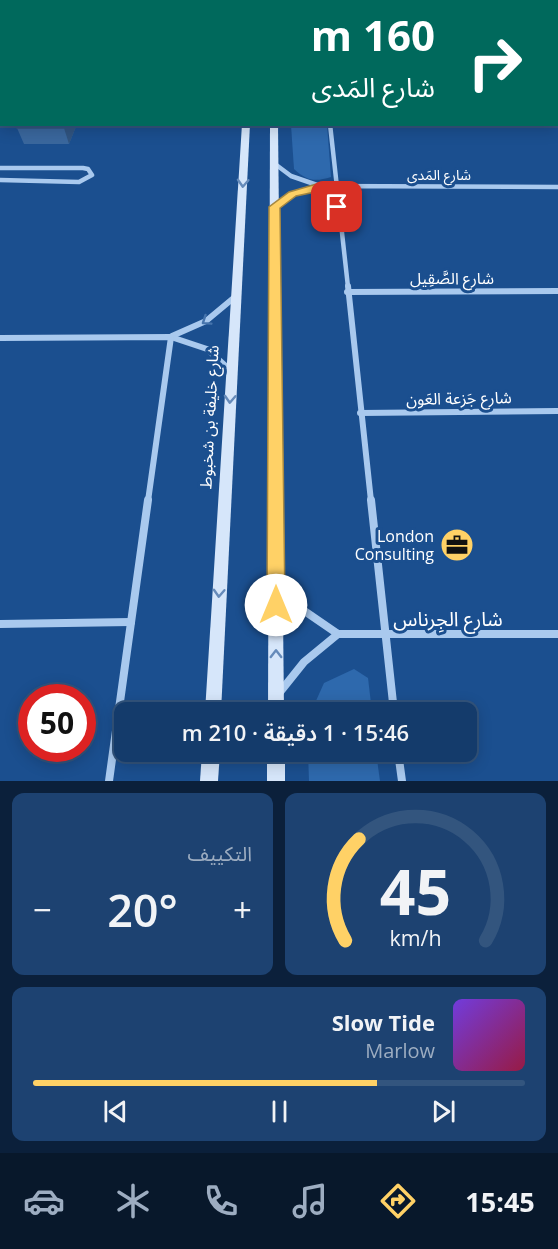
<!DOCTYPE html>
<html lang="ar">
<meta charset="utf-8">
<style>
:root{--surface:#143b6b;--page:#1d4271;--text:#f1f3f6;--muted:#9dadc1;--line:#33557e;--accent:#ffd166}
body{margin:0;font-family:"Open Sans","Noto Sans Arabic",sans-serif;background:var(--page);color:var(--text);direction:rtl;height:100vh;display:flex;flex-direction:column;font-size:22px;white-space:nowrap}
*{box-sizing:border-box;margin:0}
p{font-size:20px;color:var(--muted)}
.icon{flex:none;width:33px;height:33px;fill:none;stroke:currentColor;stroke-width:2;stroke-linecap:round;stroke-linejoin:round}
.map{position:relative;height:781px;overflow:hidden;direction:ltr}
.panel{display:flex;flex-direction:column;gap:12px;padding:12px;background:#0b203b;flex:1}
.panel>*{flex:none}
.banner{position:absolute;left:0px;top:0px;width:558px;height:126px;box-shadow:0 3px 15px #0003,0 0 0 2px var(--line);direction:rtl;background:#00695c;color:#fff;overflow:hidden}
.speed{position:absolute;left:18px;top:684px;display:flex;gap:12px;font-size:30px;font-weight:700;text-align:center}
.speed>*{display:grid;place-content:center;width:78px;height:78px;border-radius:50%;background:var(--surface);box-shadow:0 3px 15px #0003,0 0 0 2px var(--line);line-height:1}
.speed .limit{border:9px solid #d22;background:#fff;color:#111}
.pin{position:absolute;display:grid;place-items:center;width:51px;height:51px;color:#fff;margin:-26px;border-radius:12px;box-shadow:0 3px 9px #0006}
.me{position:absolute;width:66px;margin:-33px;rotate:0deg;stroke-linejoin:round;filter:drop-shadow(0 0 4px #0008)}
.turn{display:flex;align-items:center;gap:21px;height:126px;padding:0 24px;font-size:27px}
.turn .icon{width:78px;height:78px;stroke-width:2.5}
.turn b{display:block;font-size:42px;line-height:51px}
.big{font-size:45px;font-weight:600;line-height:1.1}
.panel .tile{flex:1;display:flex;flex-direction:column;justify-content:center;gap:9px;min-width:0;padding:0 21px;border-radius:12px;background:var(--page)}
.panel .dial{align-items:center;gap:0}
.dial svg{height:156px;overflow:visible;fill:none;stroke:var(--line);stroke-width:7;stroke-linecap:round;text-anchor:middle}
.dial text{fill:var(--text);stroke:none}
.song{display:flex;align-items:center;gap:18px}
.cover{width:72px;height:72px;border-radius:9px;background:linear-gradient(135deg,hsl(260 70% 55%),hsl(340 70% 35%))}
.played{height:6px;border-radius:3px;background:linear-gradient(90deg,var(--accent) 70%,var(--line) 70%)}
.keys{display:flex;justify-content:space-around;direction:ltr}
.heat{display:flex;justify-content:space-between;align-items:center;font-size:33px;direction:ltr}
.panel .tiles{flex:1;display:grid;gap:12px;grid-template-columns:1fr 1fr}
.tile:last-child{grid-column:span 2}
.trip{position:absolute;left:114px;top:702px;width:363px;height:60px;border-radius:12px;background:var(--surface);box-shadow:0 3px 15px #0003,0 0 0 2px var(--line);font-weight:600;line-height:60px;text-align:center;direction:rtl}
.tab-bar{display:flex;height:96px;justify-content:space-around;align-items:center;background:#08182b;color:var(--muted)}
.tab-bar .icon{width:42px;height:42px}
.tab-bar .selected{color:var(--accent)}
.tab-bar b{font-size:27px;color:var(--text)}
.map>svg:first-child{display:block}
.green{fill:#2e69ad}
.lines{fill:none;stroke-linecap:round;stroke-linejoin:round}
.service{stroke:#a9c9ee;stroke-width:2}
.minor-far3{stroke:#a9c9ee;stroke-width:4}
.minor-far2{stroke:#a9c9ee;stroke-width:4.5}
.minor-far1{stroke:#a9c9ee;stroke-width:6}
.minor{stroke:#a9c9ee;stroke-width:8}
.tertiary{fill:#a9c9ee;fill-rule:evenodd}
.secondary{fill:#d6e6fa;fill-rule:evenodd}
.wall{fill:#3a679d}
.shaded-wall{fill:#305480}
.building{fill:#4478b7;stroke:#305480;stroke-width:1.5}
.oneway{stroke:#668bba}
.oneway2{stroke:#4674ac}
.route{fill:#ffd166;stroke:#a68842;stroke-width:1.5}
.labels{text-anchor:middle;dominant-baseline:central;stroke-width:6;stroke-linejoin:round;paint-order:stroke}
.far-street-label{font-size:14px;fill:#fff;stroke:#1b4f8f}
.street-label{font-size:16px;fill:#fff;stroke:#1b4f8f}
.poi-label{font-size:16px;fill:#fff;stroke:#1b4f8f;text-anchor:end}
.near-street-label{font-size:20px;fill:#fff;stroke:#1b4f8f}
</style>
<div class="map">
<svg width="558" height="781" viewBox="0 0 558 781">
<rect width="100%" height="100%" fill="#1b4f8f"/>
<g class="green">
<path d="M291,125H327L331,177C315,182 307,181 294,169Z"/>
<polygon points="354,669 368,678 372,712 311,712 324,683"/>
<polygon points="308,752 376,752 380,781 309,781"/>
</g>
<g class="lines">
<polyline class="service" points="0,4 3,0"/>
<g class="minor-far3">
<polyline points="19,0 97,2"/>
<polyline points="156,2 158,0"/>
<polyline points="0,30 2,27"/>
<polyline points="556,73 558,76"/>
<polyline points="0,84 2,81"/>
</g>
<g class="minor-far2">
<polyline points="330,124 348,287"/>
<polyline points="275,164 291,176 320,186"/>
<polyline points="0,168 83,168 88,169 92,175 79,182 0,180"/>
<polyline points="275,207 293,194 320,186 558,187"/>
</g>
<g class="minor-far1">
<polyline points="348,286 371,501"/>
<polyline points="347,292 558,291"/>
<polyline points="172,336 206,321 236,296"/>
<polyline points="0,338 171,337 207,349 231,371"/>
<polyline points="360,413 558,411"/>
<polyline points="148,501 171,337"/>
</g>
<g class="minor">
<polyline points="371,500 394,712"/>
<polyline points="278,585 303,610 338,634 558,634"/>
<polyline points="0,624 131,622"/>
<polyline points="280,692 304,662 338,634"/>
<polyline points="398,752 402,781"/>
<polyline points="109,781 148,500"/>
</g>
<g class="tertiary">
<polygon points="307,0 438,0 435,2 310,2"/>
<rect x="556" y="6" width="2" height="4"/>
</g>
<g class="secondary">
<rect x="250" y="0" width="6" height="2"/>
<rect x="271" y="0" width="6" height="2"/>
<polygon points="242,124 250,124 221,712 205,712"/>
<polygon points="270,124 278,124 284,712 268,712"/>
<polygon points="202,752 220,752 218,781 200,781"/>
<rect x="267" y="752" width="18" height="29"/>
</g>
</g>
<polygon class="wall" points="19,124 77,124 69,144 24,144 17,128"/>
<polygon class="shaded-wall" points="65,124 77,124 69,144 64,128"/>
<polygon class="building" points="19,124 65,124 64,128 17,128"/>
<defs><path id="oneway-chevron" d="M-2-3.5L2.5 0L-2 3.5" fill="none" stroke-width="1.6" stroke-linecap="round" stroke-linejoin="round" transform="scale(1.5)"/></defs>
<g class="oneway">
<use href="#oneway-chevron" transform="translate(243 183) rotate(93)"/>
<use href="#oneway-chevron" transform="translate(230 399) rotate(93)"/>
<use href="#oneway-chevron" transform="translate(219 593) rotate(93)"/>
<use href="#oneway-chevron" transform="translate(276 654) rotate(-90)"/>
</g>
<use class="oneway2" href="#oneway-chevron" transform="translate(206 321) rotate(146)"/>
<polygon class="route" points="320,183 339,183 341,209 332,207 330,189 296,196 280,208 285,605 282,612 276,614 270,612 267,605 269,207 289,192"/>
<defs>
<g id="office-disc" transform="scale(1.725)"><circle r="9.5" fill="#ffd166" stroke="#1b4f8f"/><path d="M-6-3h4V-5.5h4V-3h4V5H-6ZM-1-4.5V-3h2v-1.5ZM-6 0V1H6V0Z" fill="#111"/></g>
</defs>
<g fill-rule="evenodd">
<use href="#office-disc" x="457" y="545"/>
</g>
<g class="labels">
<g class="far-street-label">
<text x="439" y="174">شارع المَدى</text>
</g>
<g class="street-label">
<text x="452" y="278">شارع الصَّقِيل</text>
<text transform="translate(459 398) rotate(-1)">شارع جَزعة العَون</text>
<text transform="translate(209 417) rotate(-87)">شارع خليفة بن شخبوط</text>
</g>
<g class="poi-label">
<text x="434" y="536">London<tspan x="434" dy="18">Consulting</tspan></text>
</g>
<g class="near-street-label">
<text x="448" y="618">شارع الجِرناس</text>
</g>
</g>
</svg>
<div class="speed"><div class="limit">50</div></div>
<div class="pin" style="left:337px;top:207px;background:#d93025"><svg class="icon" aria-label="arrive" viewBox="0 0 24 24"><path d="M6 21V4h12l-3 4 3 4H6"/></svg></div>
<svg class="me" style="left:276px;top:605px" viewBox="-20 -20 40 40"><circle r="19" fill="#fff"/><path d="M0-13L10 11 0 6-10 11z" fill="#ffd166"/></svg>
<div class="trip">15:46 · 1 دقيقة · 210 m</div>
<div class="banner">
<div class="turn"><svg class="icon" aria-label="right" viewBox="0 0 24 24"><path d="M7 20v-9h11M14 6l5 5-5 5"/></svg><div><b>160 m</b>شارع المَدى</div></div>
</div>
</div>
<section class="panel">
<div class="tiles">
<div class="tile dial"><svg viewBox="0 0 100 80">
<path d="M14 69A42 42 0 1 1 86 69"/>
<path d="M14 69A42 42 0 0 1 21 17" stroke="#ffd166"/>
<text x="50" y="56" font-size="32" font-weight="700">45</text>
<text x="50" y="72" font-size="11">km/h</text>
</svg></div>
<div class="tile"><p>التكييف</p>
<div class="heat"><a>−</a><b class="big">20°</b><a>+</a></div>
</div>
<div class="tile">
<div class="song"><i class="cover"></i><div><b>Slow Tide</b><p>Marlow</p></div></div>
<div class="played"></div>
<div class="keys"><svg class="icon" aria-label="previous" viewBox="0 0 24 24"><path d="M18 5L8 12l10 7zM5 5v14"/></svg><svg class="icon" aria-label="pause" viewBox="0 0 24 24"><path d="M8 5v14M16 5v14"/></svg><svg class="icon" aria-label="next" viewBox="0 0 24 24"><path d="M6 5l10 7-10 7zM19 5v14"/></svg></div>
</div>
</div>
</section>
<nav class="tab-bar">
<b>15:45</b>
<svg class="icon selected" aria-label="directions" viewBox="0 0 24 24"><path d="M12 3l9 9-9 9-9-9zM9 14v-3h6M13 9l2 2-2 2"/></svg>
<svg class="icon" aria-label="music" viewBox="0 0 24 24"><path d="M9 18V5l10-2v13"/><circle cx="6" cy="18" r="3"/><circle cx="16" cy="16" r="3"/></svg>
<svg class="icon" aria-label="phone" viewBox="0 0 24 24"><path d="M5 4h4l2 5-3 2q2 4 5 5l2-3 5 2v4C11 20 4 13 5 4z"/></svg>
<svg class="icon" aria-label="climate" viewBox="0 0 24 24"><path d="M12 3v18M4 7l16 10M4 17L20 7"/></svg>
<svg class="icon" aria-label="car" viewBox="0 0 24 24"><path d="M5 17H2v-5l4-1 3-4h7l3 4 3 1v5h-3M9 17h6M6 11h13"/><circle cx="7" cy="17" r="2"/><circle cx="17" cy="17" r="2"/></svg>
</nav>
